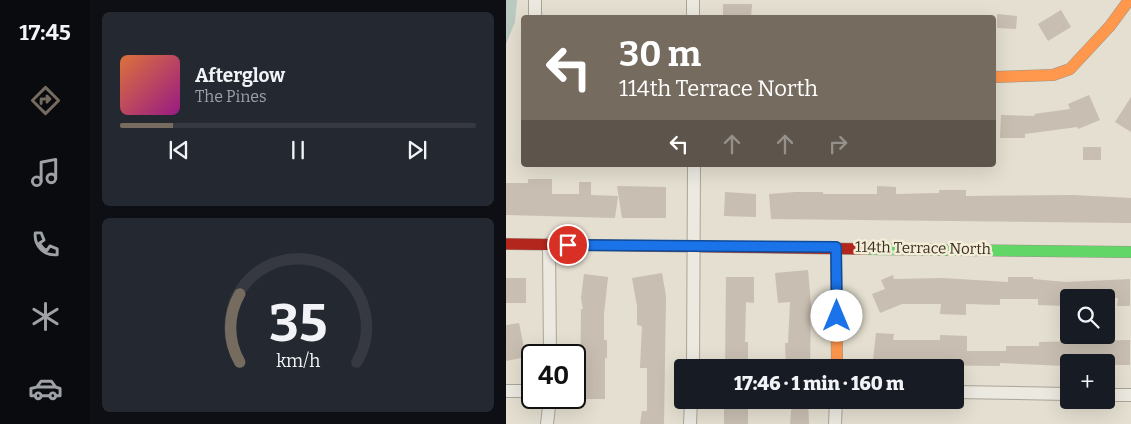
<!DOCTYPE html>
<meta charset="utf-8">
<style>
:root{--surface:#171b24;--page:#242831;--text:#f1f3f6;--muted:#9ea1a6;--line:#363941;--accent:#756b5e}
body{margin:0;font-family:Bitter,serif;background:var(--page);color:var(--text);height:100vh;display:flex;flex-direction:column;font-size:19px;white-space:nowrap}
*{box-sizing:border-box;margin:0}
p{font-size:16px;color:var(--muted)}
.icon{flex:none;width:28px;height:28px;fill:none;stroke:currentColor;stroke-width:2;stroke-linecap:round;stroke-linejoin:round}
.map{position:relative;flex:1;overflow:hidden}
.drawer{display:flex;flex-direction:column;gap:12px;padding:12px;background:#0d0f14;width:416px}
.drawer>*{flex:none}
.banner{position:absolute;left:15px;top:15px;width:475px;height:152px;border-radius:5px;box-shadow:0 5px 20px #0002;background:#756b5e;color:#fff;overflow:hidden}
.fabs{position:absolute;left:554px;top:289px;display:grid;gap:10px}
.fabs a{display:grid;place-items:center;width:55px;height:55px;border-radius:5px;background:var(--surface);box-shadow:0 5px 20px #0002;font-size:25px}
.speed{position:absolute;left:15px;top:344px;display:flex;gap:10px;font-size:25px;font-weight:700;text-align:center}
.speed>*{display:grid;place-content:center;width:65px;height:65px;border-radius:50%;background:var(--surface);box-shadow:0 5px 20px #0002;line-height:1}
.speed .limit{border:2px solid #111;border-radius:8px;background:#fff;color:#111}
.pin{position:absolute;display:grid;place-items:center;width:42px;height:42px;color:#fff;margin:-21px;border:2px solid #fff;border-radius:50%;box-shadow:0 1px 5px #0007}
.me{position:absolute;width:55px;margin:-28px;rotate:0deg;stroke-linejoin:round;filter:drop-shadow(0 0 4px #0008)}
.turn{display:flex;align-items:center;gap:18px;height:105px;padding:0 15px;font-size:22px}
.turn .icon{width:65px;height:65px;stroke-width:2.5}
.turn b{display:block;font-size:35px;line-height:42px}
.lanes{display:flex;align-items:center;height:48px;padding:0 15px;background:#0003;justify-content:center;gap:25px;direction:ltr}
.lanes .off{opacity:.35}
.drawer .widget{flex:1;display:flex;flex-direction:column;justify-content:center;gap:8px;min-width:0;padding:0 18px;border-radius:8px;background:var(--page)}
.drawer .dial{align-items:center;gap:0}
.dial svg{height:130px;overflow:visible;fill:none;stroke:var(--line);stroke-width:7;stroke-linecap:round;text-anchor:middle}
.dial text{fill:var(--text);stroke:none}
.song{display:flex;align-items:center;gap:15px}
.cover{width:60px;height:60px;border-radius:8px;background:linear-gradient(135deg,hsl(20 70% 55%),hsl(310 70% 35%))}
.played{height:5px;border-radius:2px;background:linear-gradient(90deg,var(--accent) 15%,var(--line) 15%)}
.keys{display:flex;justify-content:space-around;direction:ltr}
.trip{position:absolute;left:168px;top:359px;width:290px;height:50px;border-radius:5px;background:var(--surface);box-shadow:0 5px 20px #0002;font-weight:800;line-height:50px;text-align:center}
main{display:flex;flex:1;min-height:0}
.menu{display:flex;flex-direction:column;width:90px;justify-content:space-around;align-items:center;background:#090b0e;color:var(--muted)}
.menu .icon{width:35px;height:35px}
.menu .selected{color:var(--accent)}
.menu b{font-size:22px;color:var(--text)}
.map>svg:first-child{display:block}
.water{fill:#bbcac1}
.building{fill:#c8beb1}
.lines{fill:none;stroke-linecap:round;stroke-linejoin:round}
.street-casing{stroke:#aaa498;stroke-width:14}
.fast-casing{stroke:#999488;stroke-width:12}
.slow-casing{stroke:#999488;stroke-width:12}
.jam-casing{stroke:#999488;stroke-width:12}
.street{stroke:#ece9e1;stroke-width:12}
.fast{stroke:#63d668;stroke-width:11}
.slow{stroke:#ff974d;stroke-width:11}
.jam{stroke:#b3261e;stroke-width:11}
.route-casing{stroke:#114b97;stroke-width:12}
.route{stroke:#1a73e8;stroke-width:9}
.labels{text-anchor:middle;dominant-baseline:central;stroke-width:5;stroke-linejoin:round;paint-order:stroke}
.street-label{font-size:15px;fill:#392d21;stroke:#f4edd7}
</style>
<main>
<nav class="menu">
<b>17:45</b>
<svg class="icon selected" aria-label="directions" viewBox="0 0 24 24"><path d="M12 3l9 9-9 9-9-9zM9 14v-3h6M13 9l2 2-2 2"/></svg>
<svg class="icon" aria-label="music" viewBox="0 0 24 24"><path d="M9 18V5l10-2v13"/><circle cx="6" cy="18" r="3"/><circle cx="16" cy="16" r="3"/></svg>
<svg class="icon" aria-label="phone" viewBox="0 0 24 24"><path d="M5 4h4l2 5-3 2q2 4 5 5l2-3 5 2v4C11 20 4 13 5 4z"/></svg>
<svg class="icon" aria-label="climate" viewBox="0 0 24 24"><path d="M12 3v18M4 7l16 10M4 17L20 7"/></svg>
<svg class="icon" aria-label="car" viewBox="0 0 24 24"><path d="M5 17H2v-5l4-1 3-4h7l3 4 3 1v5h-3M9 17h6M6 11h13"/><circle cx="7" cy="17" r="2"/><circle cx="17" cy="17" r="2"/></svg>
</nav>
<section class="drawer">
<div class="widget">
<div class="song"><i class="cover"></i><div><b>Afterglow</b><p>The Pines</p></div></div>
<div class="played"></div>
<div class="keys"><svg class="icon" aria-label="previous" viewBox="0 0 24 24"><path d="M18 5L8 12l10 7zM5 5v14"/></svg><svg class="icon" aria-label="pause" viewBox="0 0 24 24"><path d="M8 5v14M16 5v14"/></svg><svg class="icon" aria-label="next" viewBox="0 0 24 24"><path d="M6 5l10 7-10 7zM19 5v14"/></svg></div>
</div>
<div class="widget dial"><svg viewBox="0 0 100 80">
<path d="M14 69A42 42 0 1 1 86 69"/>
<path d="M14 69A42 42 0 0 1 14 27" stroke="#756b5e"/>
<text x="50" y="56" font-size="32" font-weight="700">35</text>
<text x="50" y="72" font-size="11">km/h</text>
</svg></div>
</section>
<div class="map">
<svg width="625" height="424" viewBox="0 0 625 424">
<rect width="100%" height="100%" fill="#e4dfd0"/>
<polygon class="water" points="0,0 11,0 9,22 0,44"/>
<g class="building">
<polygon points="217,4 246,4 245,18 217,18"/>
<polygon points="555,10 565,27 542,41 532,24"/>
<polygon points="491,14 511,16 510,29 491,28"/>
<polygon points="583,95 594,120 572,129 571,127 519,134 519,138 494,138 495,115 529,116 528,114 564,109 562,104"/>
<polygon points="625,97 625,132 609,122"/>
<rect x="577" y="147" width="18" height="13"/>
<polygon points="22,179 46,179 46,194 73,194 73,182 85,182 85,195 112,196 109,218 0,215 0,183 22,183"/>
<polygon points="111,186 160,187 160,218 116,218"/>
<polygon points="371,186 390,187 390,194 433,193 433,190 460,190 460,196 568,195 625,198 625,223 265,219 263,194 290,192 317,192 317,194 371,194"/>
<polygon points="219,192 250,194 250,217 218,216"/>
<polygon points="302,270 305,305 304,368 280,368 279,343 282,343 284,302 272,303 269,273"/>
<polygon points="156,273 160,296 158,424 134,424 136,411 141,411 141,368 134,368 136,326 131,325 131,306 126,278"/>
<polygon points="78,274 102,277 98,314 98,340 101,340 101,358 99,358 99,399 74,399 75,309 77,309 75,298"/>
<polygon points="387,275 388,279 436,278 502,282 502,277 527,277 527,279 560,282 624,279 624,306 611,306 612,298 559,298 559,306 532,305 532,299 494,299 494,305 460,304 460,315 434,314 435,304 396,304 374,313 366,294 379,289 375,280"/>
<polygon points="220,277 248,277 248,303 240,302 239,342 242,342 242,368 219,368"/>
<rect x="0" y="278" width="20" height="25"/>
<polygon points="13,323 20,357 0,361 0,325"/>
<polygon points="370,333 388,334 387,340 434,340 434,335 461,336 461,351 500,351 500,346 533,346 533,342 624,340 624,365 600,365 598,362 559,362 559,366 494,363 494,366 406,365 367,360"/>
<polygon points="286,400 302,400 303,424 284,424"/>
<rect x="218" y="407" width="24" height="17"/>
</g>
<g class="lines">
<g class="street-casing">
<g id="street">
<polyline points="187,0 187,18"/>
<polyline points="29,18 29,0"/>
<polyline points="43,244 44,355"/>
<polyline points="187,368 188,165"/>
<polyline points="0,391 26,391"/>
<polyline points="449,392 562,394"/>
<polyline points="600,395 625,395"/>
<polyline points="41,424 44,398"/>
<polyline points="184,424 185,400"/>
<polyline points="329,424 330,400"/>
</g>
</g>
<g class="fast-casing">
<polyline id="fast" points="360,249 625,252"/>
</g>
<g class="slow-casing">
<g id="slow">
<polyline points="488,77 547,75 564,69 604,26 623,0"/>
<polyline points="330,247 331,368"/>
</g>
</g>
<g class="jam-casing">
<polyline id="jam" points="0,244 360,249"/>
</g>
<use href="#street" class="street"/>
<use href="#fast" class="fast"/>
<use href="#slow" class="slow"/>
<use href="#jam" class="jam"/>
</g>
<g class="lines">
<g class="route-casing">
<polyline id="route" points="62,245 330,247 331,316"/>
</g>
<use href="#route" class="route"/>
</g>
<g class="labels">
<g class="street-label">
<text transform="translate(417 248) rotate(1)">114th Terrace North</text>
</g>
</g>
</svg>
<div class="fabs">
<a><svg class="icon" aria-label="search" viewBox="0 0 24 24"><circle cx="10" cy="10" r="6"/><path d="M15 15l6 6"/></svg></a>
<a>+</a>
</div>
<div class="speed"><div class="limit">40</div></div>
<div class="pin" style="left:62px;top:245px;background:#d93025"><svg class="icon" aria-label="arrive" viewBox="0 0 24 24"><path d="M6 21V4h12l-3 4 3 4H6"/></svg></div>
<svg class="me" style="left:331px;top:316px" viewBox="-20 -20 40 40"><circle r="19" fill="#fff"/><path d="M0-13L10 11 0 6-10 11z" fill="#1a73e8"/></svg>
<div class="trip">17:46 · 1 min · 160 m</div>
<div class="banner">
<div class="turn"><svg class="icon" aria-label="left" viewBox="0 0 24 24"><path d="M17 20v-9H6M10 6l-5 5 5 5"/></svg><div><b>30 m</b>114th Terrace North</div></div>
<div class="lanes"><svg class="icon" aria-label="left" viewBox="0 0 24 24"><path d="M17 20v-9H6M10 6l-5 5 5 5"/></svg><svg class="icon off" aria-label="ahead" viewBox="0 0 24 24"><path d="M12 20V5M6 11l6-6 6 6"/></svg><svg class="icon off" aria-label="ahead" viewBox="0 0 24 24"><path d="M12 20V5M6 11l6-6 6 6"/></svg><svg class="icon off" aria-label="right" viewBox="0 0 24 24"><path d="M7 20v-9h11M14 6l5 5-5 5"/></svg></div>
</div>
</div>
</main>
